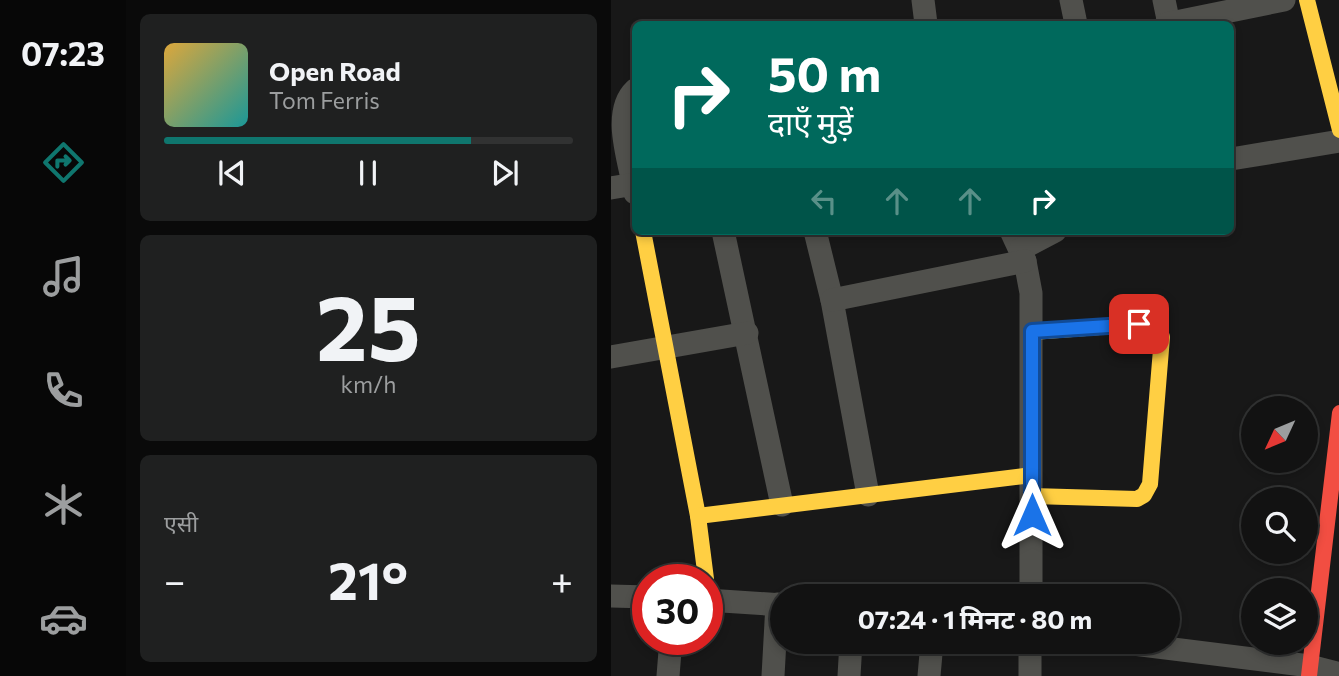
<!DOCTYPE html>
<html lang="hi">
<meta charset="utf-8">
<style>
:root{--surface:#121212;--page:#1f2020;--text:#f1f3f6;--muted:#9c9e9f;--line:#313232;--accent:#0f766e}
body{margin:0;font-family:Commissioner,"Noto Sans Devanagari",sans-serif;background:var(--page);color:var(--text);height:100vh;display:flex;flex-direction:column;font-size:26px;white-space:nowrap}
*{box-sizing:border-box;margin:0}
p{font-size:23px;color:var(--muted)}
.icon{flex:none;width:38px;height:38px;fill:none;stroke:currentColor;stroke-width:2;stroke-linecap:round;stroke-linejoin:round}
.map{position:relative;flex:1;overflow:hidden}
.details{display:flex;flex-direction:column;gap:14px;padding:14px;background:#0a0a0a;width:485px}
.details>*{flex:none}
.banner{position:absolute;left:21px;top:21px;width:602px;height:214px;border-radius:10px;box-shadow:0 4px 10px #0003,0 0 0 2px var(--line);background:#00695c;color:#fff;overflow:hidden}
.needle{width:46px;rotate:226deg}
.controls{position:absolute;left:630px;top:396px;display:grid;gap:14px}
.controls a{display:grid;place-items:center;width:77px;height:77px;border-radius:50%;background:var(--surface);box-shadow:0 4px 10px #0003,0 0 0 2px var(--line);font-size:35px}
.speed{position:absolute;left:21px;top:564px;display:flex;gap:14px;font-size:35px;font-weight:700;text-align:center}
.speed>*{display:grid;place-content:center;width:91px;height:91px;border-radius:50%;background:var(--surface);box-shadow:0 4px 10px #0003,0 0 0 2px var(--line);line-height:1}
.speed .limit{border:10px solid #d22;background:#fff;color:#111}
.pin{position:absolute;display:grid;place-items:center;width:60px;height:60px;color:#fff;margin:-30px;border-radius:14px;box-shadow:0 4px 10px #0006}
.me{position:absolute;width:77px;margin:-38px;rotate:0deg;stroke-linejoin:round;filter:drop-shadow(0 0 5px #0008)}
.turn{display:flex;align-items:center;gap:24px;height:147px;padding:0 21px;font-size:32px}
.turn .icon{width:91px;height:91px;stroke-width:2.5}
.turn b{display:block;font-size:49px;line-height:60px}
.lanes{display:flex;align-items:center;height:66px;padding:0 21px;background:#0003;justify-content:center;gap:35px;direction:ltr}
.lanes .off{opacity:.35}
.big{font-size:52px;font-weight:700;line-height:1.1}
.details .card{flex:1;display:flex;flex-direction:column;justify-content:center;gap:10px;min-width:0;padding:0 24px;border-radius:10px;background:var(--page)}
.details .dial{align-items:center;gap:0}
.dial b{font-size:91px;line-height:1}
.song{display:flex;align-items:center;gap:21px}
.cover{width:84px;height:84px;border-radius:10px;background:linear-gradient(135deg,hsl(40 70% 55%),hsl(180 70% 35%))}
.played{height:7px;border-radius:4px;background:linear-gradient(90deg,var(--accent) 75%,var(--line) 75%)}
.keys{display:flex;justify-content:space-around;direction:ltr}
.heat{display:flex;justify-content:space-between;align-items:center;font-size:38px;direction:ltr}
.trip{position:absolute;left:159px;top:584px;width:410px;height:70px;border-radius:35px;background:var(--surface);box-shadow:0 4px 10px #0003,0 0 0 2px var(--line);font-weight:700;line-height:70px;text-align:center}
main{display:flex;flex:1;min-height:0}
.menu{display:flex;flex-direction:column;width:126px;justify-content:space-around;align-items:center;background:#070707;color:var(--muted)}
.menu .icon{width:49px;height:49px}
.menu .selected{color:var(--accent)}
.menu b{font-size:32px;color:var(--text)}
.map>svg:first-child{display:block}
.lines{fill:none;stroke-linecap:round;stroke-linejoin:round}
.street{stroke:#50504c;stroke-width:23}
.slow{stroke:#ffcf43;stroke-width:16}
.jam{stroke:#f24e42;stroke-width:16}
.route-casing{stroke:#114b97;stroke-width:18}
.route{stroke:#1a73e8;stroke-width:12}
</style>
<main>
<nav class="menu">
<b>07:23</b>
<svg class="icon selected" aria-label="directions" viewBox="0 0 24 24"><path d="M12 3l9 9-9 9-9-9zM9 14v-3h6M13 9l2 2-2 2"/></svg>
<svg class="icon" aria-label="music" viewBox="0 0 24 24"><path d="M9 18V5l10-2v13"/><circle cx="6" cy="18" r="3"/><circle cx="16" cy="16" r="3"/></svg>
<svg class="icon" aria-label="phone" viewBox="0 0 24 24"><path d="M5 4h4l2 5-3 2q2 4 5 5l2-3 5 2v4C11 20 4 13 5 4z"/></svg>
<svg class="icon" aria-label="climate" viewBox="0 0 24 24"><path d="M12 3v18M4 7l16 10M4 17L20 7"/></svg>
<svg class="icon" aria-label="car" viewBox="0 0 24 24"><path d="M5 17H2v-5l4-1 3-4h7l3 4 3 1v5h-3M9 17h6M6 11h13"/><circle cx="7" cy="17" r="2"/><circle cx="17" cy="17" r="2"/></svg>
</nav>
<section class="details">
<div class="card">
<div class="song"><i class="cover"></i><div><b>Open Road</b><p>Tom Ferris</p></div></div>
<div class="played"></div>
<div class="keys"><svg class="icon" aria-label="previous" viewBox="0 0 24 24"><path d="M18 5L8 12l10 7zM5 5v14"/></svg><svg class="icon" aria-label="pause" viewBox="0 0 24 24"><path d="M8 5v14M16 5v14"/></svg><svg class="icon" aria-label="next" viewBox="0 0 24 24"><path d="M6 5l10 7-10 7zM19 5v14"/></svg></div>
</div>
<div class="card dial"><b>25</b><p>km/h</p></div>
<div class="card"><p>एसी</p>
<div class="heat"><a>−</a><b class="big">21°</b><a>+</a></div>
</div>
</section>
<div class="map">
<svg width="729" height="676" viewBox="0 0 729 676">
<rect width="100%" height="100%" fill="#181818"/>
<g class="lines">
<g class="street">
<polyline points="312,0 315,24"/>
<polyline points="460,0 465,24"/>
<polyline points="553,0 558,24"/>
<polyline points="555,24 673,0"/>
<path d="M24,90C0,113 19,162 24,193"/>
<polyline points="620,159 729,141"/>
<polyline points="0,188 24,184"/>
<polyline points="112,231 171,505"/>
<polyline points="204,231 221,300 257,495"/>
<polyline points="400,231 414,261 420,293 420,597"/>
<polyline points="410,249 444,231"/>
<polyline points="221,300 414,261"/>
<polyline points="0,357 136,333"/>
<polyline points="0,596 37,597"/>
<polyline points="96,600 172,605"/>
<polyline points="506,642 699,666 729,674"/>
<polyline points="57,676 60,639"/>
<polyline points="162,676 166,604"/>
<polyline points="238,676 240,642"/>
<polyline points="318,676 321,642"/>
<polyline points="419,676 419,642"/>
</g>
<g class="slow">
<polyline points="696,0 729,130"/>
<polyline points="32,231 87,516 95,579"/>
<polyline points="421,332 529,324 548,329 551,337 539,484 533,495 526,499 421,496"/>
<polyline points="87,516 421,475"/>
</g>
<polyline class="jam" points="698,676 729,413"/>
</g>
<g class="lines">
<g class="route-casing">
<polyline id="route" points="421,515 421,331 528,324"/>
</g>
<use href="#route" class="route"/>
</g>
</svg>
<div class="controls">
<a><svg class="needle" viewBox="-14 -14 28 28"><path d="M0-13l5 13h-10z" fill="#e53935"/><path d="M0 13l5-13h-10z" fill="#9c9e9f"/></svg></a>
<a><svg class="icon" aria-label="search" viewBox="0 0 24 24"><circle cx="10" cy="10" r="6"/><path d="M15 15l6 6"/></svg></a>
<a><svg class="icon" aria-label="layers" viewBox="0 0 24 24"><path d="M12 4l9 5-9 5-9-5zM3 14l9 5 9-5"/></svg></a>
</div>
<div class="speed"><div class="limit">30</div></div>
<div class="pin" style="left:528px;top:324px;background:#d93025"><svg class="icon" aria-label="arrive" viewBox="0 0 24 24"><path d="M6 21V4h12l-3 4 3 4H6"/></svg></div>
<svg class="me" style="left:421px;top:515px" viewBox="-20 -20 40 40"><path d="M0-17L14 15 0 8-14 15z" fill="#1a73e8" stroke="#fff" stroke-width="4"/></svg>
<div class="trip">07:24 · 1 मिनट · 80 m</div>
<div class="banner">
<div class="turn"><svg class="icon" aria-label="right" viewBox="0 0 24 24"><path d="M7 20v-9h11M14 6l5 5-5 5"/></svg><div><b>50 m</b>दाएँ मुड़ें</div></div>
<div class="lanes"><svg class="icon off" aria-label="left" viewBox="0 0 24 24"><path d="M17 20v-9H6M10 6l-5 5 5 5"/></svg><svg class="icon off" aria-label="ahead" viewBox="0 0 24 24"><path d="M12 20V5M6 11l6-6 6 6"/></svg><svg class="icon off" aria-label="ahead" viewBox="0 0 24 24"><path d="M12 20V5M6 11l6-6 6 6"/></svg><svg class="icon" aria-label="right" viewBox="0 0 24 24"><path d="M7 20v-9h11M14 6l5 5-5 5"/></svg></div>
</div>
</div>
</main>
